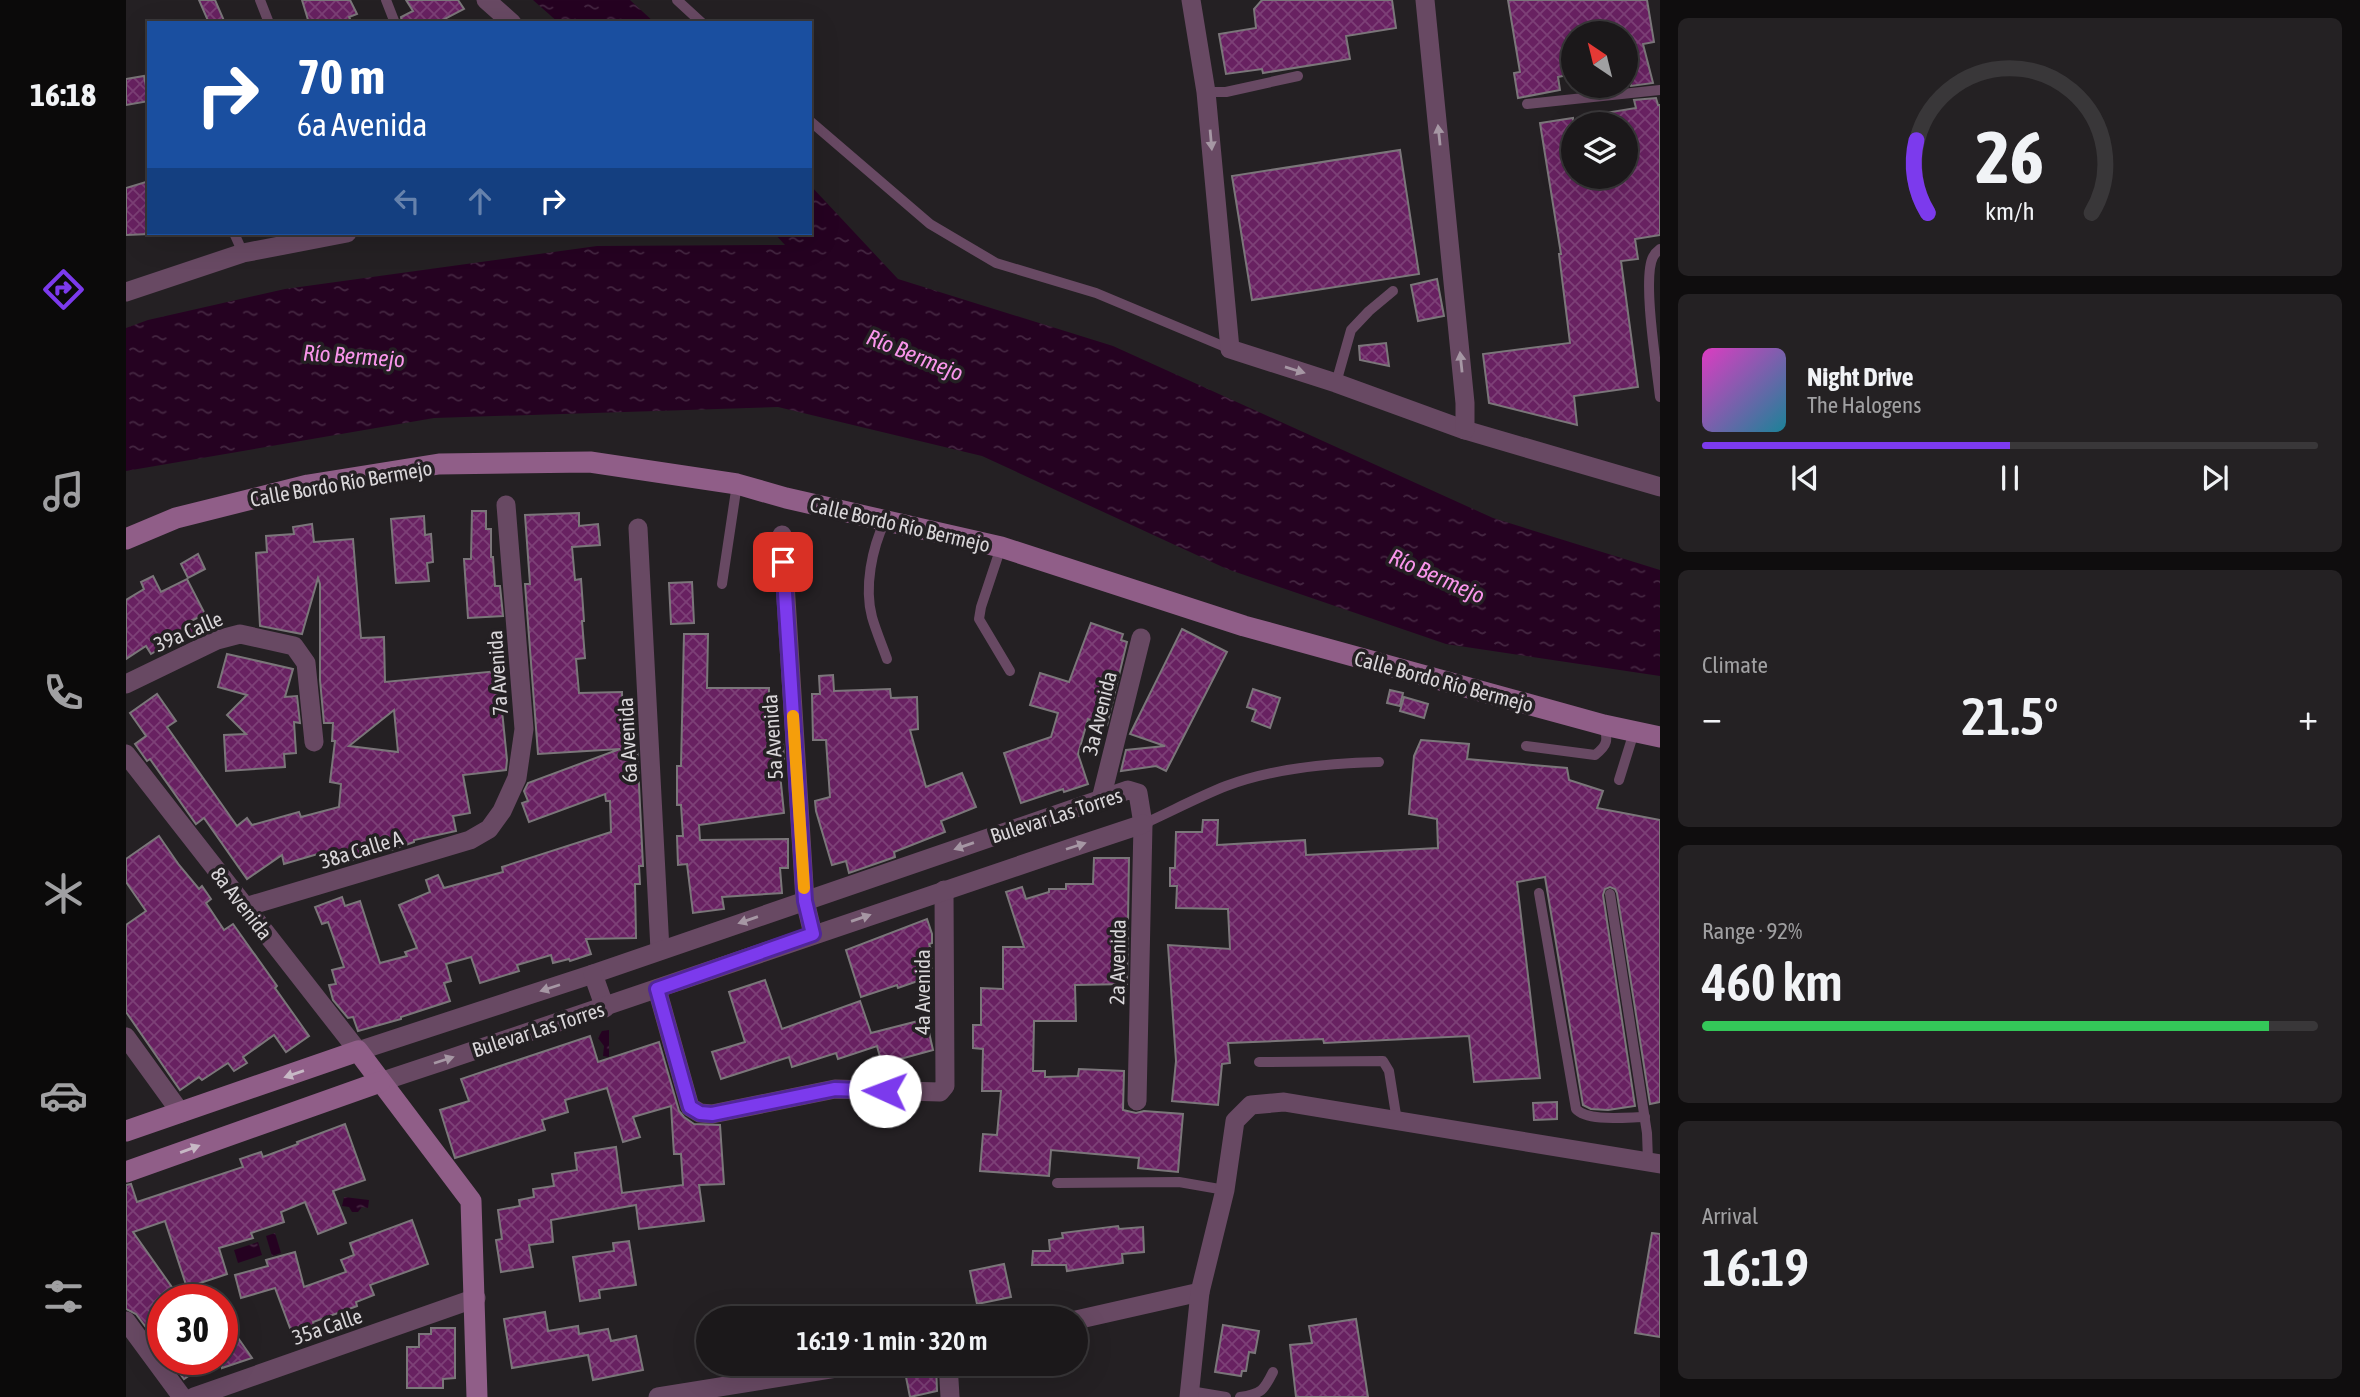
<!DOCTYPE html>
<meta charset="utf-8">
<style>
:root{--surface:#1b181a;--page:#242123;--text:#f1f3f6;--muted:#a0a0a2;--line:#393739;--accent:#7c3aed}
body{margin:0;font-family:"Asap Condensed",sans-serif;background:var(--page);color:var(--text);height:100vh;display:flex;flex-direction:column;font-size:26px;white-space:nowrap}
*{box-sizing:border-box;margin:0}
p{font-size:23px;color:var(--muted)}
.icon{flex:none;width:38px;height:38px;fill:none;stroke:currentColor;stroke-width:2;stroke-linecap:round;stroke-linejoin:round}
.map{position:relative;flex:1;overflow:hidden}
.drawer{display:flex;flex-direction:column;gap:18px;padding:18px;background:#0f0d0e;width:700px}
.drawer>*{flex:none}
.banner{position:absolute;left:21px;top:21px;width:665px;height:214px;border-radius:0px;box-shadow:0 7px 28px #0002,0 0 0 2px var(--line);background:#1a4fa0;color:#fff;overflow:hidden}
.needle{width:46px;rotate:325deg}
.controls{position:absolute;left:1435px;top:21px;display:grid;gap:14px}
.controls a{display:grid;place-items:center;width:77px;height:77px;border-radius:50%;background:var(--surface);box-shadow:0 7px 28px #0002,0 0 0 2px var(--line);font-size:35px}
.speed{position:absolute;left:21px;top:1284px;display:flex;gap:14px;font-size:35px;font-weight:700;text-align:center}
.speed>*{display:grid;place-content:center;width:91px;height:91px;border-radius:50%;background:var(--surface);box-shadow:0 7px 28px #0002,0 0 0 2px var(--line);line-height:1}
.speed .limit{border:10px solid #d22;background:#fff;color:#111}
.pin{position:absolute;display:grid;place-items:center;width:60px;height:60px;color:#fff;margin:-30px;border-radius:14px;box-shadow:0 4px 10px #0006}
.me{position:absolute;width:77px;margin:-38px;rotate:272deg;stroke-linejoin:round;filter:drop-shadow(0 0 5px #0008)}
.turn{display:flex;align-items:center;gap:24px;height:147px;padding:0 35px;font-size:32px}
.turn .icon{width:91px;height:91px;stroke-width:2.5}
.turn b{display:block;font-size:49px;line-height:60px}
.lanes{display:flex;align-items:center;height:66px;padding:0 35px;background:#0003;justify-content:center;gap:35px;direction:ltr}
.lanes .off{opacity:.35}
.big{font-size:52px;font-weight:600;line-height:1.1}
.drawer .tile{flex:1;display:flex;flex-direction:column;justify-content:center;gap:10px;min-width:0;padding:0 24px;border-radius:10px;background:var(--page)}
.drawer .dial{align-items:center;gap:0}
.dial svg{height:182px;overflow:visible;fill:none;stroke:var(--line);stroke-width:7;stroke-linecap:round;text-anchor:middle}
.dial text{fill:var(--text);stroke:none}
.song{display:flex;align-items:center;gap:21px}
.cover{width:84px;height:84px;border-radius:10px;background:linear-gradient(135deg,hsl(310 70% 55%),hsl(190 70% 35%))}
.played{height:7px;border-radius:4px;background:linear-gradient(90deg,var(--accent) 50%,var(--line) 50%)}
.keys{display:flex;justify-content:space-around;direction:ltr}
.heat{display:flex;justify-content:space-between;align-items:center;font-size:38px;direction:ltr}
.charge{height:10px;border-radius:5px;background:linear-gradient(90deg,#34c759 92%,var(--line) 0)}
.trip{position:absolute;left:570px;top:1306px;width:392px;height:70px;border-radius:35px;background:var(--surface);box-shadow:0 7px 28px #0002,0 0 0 2px var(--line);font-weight:600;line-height:70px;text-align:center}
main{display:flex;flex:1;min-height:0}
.tabs{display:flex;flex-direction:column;width:126px;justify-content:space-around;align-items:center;background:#0b0a0a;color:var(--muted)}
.tabs .icon{width:49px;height:49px}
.tabs .active{color:var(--accent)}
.tabs b{font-size:32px;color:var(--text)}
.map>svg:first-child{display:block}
.water{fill:url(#water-ripples)}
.building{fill:url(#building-cross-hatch);stroke:#7b767a;stroke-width:2;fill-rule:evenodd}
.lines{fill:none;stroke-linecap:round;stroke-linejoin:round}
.lane{stroke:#684963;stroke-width:10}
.street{stroke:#684963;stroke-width:19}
.secondary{stroke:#905e88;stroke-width:21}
.oneway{fill:#a697a4}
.oneway2{fill:#c7b8c5}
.route-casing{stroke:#51269a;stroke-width:18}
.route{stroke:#7c3aed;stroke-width:12}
.slow{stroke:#f59e0b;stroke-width:12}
.labels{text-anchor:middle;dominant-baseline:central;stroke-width:7;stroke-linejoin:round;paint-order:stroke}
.street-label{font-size:21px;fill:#d9d6d9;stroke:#242023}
.water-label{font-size:23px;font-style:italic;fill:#f995eb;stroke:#242023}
</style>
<main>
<nav class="tabs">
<b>16:18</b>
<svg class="icon active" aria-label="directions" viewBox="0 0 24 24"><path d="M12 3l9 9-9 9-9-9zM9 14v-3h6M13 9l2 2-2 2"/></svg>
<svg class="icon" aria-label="music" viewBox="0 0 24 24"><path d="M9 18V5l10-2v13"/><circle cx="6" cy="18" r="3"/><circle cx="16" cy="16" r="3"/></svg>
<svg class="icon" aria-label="phone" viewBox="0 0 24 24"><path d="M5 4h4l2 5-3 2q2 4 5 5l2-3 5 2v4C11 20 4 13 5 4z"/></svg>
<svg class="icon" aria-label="climate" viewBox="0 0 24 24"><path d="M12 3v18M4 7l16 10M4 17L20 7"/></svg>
<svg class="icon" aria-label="car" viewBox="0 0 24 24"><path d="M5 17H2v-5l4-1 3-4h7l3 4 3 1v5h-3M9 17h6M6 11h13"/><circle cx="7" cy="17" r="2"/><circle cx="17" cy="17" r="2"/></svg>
<svg class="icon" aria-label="filters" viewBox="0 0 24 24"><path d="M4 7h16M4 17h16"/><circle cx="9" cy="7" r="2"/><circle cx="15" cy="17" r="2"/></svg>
</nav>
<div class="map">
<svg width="1534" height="1397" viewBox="0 0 1534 1397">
<defs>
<pattern id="water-ripples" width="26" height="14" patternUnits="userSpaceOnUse" patternTransform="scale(1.75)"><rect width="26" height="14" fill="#250221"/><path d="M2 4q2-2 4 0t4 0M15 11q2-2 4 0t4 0" fill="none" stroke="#442641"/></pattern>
<pattern id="building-cross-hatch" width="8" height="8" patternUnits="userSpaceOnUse" patternTransform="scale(1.75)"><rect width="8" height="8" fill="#682161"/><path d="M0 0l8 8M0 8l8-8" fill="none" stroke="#7d4077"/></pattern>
</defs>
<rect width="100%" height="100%" fill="#242023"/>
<g class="water">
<polygon points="407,0 504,0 529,23 433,23"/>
<polygon points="684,185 772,279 987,346 1367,518 1534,570 1534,676 1320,644 1101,569 856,456 652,407 308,418 0,471 0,328 22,320 159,289 471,246 659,245 648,233 684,233"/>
<polygon points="483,1030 483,1057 477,1056 478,1046 472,1038 476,1031"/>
<polygon points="218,1197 243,1200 242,1208 236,1207 232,1212 226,1212 223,1207 216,1206"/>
<polygon points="149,1233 155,1253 146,1256 140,1236"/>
<polygon points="132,1242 136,1255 112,1263 108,1250"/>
</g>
<g class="building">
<polygon points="73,0 89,0 99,23 83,23"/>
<polygon points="176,0 224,0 231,14 223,17 226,23 183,23"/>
<polygon points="280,0 332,0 338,9 311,23 276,23 275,17 287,11"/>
<polygon points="1136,0 1266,0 1270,28 1220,36 1224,59 1137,73 1136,69 1100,74 1093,34 1130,28 1128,9"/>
<polygon points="1382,0 1521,0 1528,42 1517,44 1527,83 1505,86 1500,64 1500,33 1447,33 1447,74 1432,77 1434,90 1392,98 1388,73 1394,72"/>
<polygon points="18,76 23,101 0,105 0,79"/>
<polygon points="1530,98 1532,105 1534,105 1534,235 1509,239 1512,259 1495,261 1512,387 1448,396 1451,425 1363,403 1357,354 1444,343 1433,254 1435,254 1414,123 1447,118 1447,177 1500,177 1500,124 1462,124 1461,116 1510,108 1508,100"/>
<polygon points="1274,150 1293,274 1126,300 1106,176"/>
<polygon points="23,181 23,234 0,235 0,188"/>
<polygon points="1311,279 1318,316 1292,321 1285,285"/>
<polygon points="1260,343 1263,366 1234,360 1233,346"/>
<polygon points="346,511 360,511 360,529 365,529 365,557 367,557 369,586 374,586 377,616 342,618 338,559 345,559"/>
<polygon points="453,513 453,526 472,524 474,545 446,547 449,580 455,579 458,621 456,621 459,658 450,659 453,693 496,692 497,744 511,744 517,866 513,866 514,884 509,884 510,938 460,939 465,954 444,961 443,959 427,963 425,955 391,965 393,971 354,983 345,957 320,964 325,981 318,983 324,1001 275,1017 275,1019 232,1031 227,1017 222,1018 207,1000 203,985 210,984 206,970 218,967 202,922 196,924 189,907 216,897 219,906 234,901 254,963 281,956 279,952 291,948 273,905 304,892 300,880 312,875 318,888 377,872 376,867 485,832 484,801 480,801 479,794 403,822 396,803 402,801 398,791 402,783 494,749 412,754 399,584 404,584 399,515"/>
<polygon points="298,516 299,535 305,534 307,562 301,563 303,581 270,583 265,519"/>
<path d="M186,524L188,542L227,539L235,638L258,637L259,682L372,671L381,760L380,770L337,775L344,813L327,816L330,831L288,840V842L268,849L212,864L210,857L197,860L195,853L158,864L156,855L121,879L78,818L70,824L24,759L21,761L9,744L20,736L4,713L31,694L50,721L41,727L111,826L121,818L126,825L173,812L175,817L213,807L215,784L204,782L209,741H206L207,723H198L194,680V584L192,578L176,634L134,626L130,553L141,552L140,536L168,534L167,527ZM268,710L272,752L223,746Z"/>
<polygon points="72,554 79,569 62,578 55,564"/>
<polygon points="27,576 35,592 61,579 79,614 65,621 72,633 54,642 47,641 25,654 20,646 0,659 0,600 18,589 15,582"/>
<polygon points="566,582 568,623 545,624 543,583"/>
<polygon points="965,623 997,634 995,640 1001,642 981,725 962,719 952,754 962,784 938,792 937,789 895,803 878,753 925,737 932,713 904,705 914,673 943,682"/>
<polygon points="1056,629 1101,652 1040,771 1030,766 995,771 1000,750 1039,746 1004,734"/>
<polygon points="558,634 582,634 581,688 643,688 642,743 657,742 658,763 653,764 658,813 573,825 574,840 662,839 662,868 654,868 656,893 596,897 598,909 567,913 561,864 552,865 551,836 557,836 555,805 551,805 551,766 555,766"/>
<polygon points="101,654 167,669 159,697 171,696 174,723 168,722 170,753 158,754 159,767 100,771 98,735 120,734 101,715 121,695 92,687"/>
<polygon points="707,675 708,691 764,689 765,698 791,697 792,729 784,730 800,787 836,773 850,807 815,821 819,832 768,852 769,857 723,873 720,861 706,865 690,811 689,801 704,797 700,740 687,740 686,694 694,694 693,676"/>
<polygon points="1127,689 1154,698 1144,728 1126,721 1130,710 1121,707"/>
<polygon points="1264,690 1277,693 1274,706 1261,703"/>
<polygon points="1278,697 1302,704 1298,718 1274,711"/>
<polygon points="1295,740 1343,744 1341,759 1441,768 1443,780 1477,791 1471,808 1534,820 1534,1102 1524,1104 1491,893 1489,889 1484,887 1479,889 1477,895 1509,1106 1482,1110 1465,1109 1457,1105 1419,877 1391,882 1414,1078 1348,1082 1343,1036 1198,1043 1197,1039 1102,1043 1104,1063 1096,1064 1092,1105 1046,1101 1050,1061 1042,945 1104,949 1102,909 1050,908 1051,886 1044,886 1044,868 1049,868 1050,832 1076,832 1077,820 1092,820 1091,845 1179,840 1180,855 1312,848 1311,819 1283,814 1288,756"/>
<polygon points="33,836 53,865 73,889 76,886 85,899 80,903 98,930 107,924 151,986 149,988 183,1036 160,1052 148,1035 117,1057 121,1063 108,1071 102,1063 76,1080 73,1077 54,1090 0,1012 0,925 20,911 0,882 0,859"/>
<polygon points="968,858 1003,858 1001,984 949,985 950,1021 908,1021 907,1071 919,1071 919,1077 952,1076 953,1069 998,1071 997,1110 1010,1113 1018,1111 1057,1114 1052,1172 1012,1168 1013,1158 925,1150 923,1176 854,1171 857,1134 871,1135 875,1091 856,1091 857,1049 847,1048 847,1025 855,1025 855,988 877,989 877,947 898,947 880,892 896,887 900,899 923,892 923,889 940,889 940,884 967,884"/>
<polygon points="801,919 806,934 806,943 803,944 806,952 806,976 772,988 771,985 735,997 720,950"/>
<polygon points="639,980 656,1029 734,1001 745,1033 800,1019 807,1050 756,1064 751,1046 712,1059 710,1053 666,1067 663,1057 595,1079 586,1052 619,1042 603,992"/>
<polygon points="464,1036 472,1062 533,1042 553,1111 558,1117 568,1124 594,1125 598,1184 573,1185 578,1221 513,1229 510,1205 425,1220 427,1242 403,1245 407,1267 375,1272 370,1240 376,1239 372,1210 394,1206 393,1200 408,1197 407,1189 428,1186 426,1174 451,1170 449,1153 490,1147 496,1193 557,1185 555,1154 548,1154 545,1106 507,1117 514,1137 497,1142 481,1088 439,1100 442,1112 416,1120 419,1130 329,1158 314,1110 343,1101 335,1079"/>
<polygon points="1431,1102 1431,1119 1408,1120 1407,1103"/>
<polygon points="219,1124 239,1180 207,1191 220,1223 192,1234 179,1202 155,1212 158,1222 125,1233 127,1238 93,1248 101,1274 74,1283 86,1300 65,1300 39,1221 7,1232 55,1300 37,1300 37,1350 10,1314 0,1309 0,1185 5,1184 11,1202 117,1167 114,1159 135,1152 137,1157 172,1144 171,1142"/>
<polygon points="286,1220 302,1264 244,1285 248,1295 230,1302 231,1306 187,1322 189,1328 167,1336 149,1288 115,1298 109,1275 142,1266 140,1260 169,1252 178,1287 220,1272 215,1260 228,1255 224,1243"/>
<polygon points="992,1226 993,1229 1017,1227 1018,1252 996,1254 997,1263 941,1271 940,1265 906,1265 907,1251 924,1251 923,1240 937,1238 936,1233"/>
<polygon points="1526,1233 1534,1234 1534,1337 1509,1333"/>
<polygon points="503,1241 510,1285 473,1290 474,1298 454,1301 447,1257 488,1251 487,1243"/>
<polygon points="878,1264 885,1297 851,1304 844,1271"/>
<polygon points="419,1312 422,1331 452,1326 453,1334 482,1329 485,1341 510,1336 517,1370 467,1380 462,1355 386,1368 378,1319"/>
<polygon points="96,1315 126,1358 96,1368"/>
<polygon points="1230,1319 1242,1397 1170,1397 1164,1345 1186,1343 1183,1326"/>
<polygon points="1097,1325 1133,1331 1129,1353 1123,1352 1120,1371 1116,1371 1115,1376 1089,1372"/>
<polygon points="305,1328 329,1328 329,1378 317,1379 317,1388 281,1388 281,1347 293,1347 293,1334 305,1334"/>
<polygon points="44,1360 85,1360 58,1379"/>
<polygon points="810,1365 811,1391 784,1397 779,1372"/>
</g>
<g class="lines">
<g class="lane">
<polyline points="134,0 143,23"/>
<polyline points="260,0 269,23"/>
<polyline points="551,0 576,23"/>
<polyline points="1080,92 1100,92 1172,76"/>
<polyline points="1401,104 1534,90"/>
<polyline points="684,121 804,224 870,263 970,293 1104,349"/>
<polyline points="108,233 117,253"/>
<path d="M1534,249C1530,252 1529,253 1527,257C1516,278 1531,370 1534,397"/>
<polyline points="1210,383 1225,330 1243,311 1267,291"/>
<path d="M759,521C746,548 738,587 746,617C750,631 756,645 761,659"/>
<polyline points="875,547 855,607 853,619 884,671"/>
<polyline points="596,584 611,484"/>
<path d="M1400,746L1469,755C1482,745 1482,740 1478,725"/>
<polyline points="1493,780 1508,732"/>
<path d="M1017,824C1044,812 1072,797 1100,786C1148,768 1202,763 1253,762"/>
<path d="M1413,893L1450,1109C1461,1122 1502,1117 1519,1117"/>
<polyline points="1484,894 1521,1133 1522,1161"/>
<polyline points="1133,1062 1257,1061 1263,1071 1271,1121"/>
<polyline points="931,1183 1053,1182 1099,1190"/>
<polyline points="1064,1391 1100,1397"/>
<path d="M1114,1397C1136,1394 1138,1390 1147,1372"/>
</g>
<g class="street">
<polyline points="360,0 386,23"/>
<polyline points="1065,0 1080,92 1104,349 1210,383 1339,430 1534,487"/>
<polyline points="1299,0 1339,403 1339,430"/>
<polyline points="0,292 117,253 221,233"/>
<polyline points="512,528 534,950"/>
<polyline points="656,535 679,901 687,934"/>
<polyline points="0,684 91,640 114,634 168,646 180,663 188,742"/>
<polyline points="0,754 232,1051 467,974 1002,790 1012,793 1017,824 1011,1101"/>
<polyline points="975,799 1015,638"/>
<polyline points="119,907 344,840 363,829 376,811 391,778 398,729 380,505"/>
<polyline points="467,974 479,1008"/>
<polyline points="531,989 564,1107 574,1113 586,1114 709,1089 814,1092 819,1086 818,890"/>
<polyline points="0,1037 55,1113"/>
<path d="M254,1082C509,998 762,908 1017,824"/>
<polyline points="950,1320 1074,1292"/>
<polyline points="0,1321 56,1397"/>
<polyline points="822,1363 824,1397"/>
<polyline points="68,1397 350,1298"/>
<polyline points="532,1397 741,1363"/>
<polyline points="1063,1397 1074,1292 1099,1190 1109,1121 1125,1105 1158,1102 1534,1164"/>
</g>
<g class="secondary">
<polyline points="0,539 50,518 182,485 313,464 464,462 611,484 660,498 875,547 1118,626 1478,725 1534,737"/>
<polyline points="0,1131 232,1051 345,1201 351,1397"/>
<polyline points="0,1172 254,1082"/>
</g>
</g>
<defs><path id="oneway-solid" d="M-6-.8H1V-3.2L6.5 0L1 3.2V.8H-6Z" transform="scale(1.75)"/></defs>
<g class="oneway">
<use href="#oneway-solid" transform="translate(1313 135) rotate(-96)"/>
<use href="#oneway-solid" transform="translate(1085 140) rotate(85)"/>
<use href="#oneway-solid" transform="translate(1335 362) rotate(-96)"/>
<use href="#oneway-solid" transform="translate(1169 370) rotate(17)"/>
<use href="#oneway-solid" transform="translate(838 846) rotate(161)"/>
<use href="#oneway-solid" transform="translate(950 846) rotate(-18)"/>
<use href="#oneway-solid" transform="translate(735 918) rotate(-19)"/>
<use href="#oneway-solid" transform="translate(622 920) rotate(161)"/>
<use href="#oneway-solid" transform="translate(424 988) rotate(162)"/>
<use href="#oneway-solid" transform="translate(318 1060) rotate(-18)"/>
</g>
<g class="oneway2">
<use href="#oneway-solid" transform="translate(168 1074) rotate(161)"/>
<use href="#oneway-solid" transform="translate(64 1149) rotate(-20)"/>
</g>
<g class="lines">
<g class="route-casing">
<polyline id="route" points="657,562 679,901 687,934 531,989 564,1107 574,1113 586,1114 709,1089 759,1091"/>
</g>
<use href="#route" class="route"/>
<polyline class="slow" points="667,716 678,888"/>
</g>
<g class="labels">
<g class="street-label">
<text transform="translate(215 483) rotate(-10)">Calle Bordo Río Bermejo</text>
<text transform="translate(774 524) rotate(13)">Calle Bordo Río Bermejo</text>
<text transform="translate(62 631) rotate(-23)">39a Calle</text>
<text transform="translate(371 673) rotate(-94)">7a Avenida</text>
<text transform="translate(1318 681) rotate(15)">Calle Bordo Río Bermejo</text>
<text transform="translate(973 713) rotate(-76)">3a Avenida</text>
<text transform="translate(646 737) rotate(-94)">5a Avenida</text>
<text transform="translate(501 740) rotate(-93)">6a Avenida</text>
<text transform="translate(930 815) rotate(-18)">Bulevar Las Torres</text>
<text transform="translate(235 849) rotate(-17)">38a Calle A</text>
<text transform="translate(116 903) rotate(52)">8a Avenida</text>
<text transform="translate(991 962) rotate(-89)">2a Avenida</text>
<text transform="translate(796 992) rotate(-90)">4a Avenida</text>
<text transform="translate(412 1029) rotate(-18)">Bulevar Las Torres</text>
<text transform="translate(201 1326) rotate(-19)">35a Calle</text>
</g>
<g class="water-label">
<text transform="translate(789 355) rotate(22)">Río Bermejo</text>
<text transform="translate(228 356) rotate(4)">Río Bermejo</text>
<text transform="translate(1311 576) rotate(24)">Río Bermejo</text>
</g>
</g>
</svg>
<div class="controls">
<a><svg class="needle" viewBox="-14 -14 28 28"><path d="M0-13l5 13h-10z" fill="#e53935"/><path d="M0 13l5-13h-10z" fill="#a0a0a2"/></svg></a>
<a><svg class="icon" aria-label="layers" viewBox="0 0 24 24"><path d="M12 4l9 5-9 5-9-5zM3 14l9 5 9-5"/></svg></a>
</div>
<div class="speed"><div class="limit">30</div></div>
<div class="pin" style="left:657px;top:562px;background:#d93025"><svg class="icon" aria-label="arrive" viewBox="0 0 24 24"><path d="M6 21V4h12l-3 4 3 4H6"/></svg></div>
<svg class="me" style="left:759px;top:1091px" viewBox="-20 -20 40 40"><circle r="19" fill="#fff"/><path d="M0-13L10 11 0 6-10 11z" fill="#7c3aed"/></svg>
<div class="trip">16:19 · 1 min · 320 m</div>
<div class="banner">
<div class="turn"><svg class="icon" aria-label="right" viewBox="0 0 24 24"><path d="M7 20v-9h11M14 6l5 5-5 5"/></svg><div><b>70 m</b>6a Avenida</div></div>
<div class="lanes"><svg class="icon off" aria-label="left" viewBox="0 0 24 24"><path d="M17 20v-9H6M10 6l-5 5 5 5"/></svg><svg class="icon off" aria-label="ahead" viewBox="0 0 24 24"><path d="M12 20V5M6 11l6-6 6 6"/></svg><svg class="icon" aria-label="right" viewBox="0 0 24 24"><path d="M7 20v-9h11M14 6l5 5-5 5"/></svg></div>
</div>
</div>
<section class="drawer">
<div class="tile dial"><svg viewBox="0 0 100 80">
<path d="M14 69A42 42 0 1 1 86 69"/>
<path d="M14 69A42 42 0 0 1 9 37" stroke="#7c3aed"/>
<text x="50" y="56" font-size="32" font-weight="700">26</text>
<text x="50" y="72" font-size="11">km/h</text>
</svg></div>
<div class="tile">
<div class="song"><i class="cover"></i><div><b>Night Drive</b><p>The Halogens</p></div></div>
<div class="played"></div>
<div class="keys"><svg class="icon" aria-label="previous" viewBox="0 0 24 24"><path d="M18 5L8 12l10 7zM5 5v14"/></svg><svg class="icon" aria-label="pause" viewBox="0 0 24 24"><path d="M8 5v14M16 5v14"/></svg><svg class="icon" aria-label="next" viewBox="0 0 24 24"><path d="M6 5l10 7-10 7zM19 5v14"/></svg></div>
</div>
<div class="tile"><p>Climate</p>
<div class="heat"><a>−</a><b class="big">21.5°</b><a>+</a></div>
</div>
<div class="tile"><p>Range · 92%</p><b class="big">460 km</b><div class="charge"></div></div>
<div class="tile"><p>Arrival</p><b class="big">16:19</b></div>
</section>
</main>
